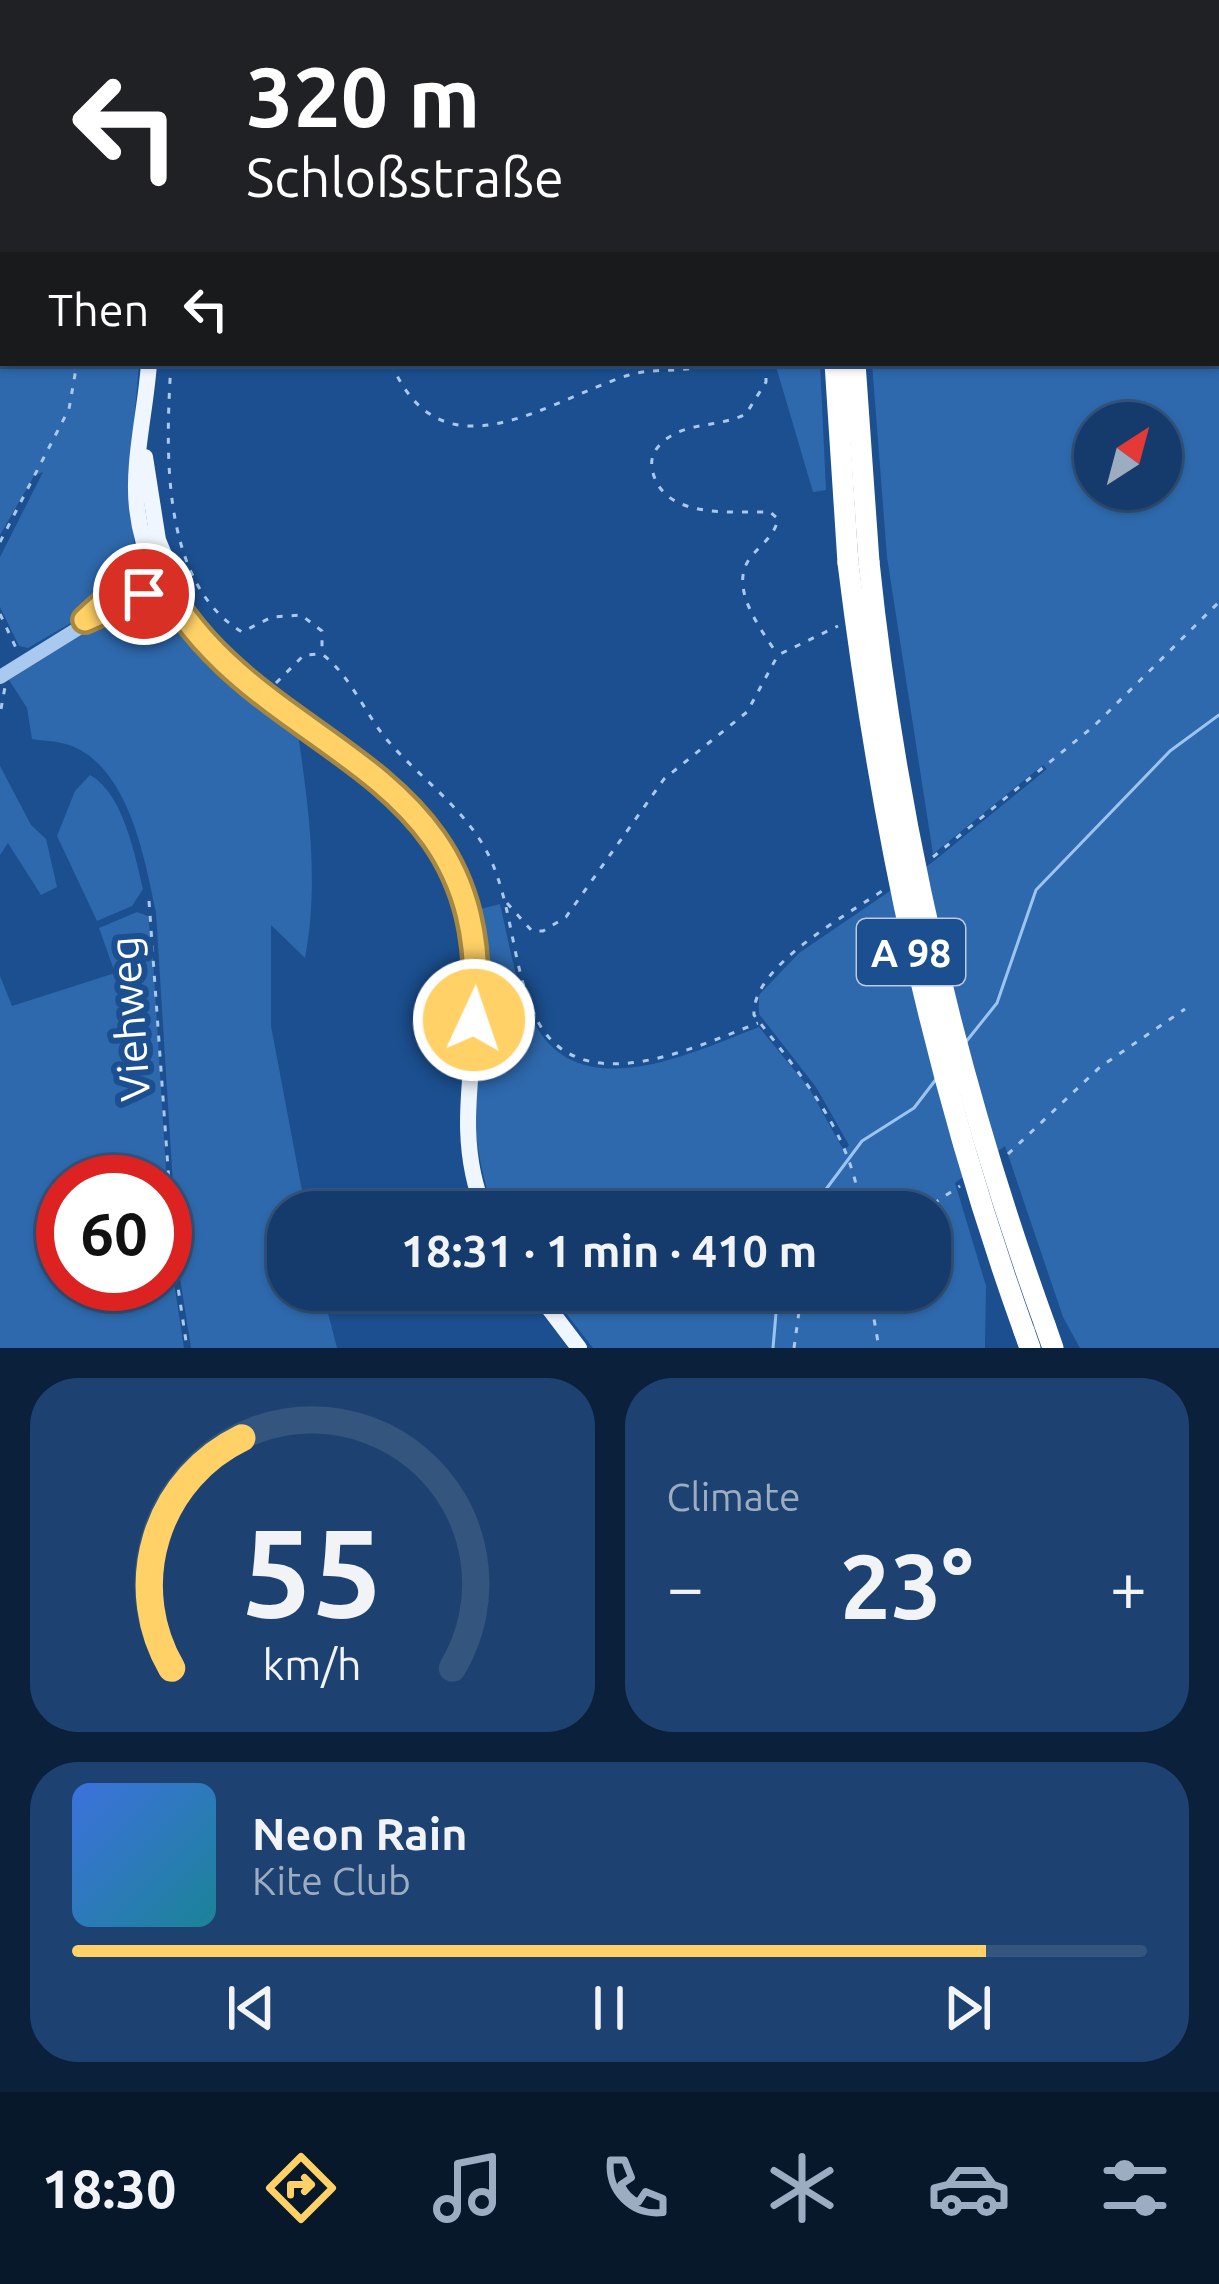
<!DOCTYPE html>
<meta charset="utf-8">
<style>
:root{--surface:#143b6b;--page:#1d4271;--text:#f1f3f6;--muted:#9dadc1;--line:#33557e;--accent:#ffd166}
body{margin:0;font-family:Ubuntu,sans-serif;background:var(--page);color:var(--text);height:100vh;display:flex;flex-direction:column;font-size:45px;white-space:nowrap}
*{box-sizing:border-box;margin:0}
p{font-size:39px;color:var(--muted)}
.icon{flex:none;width:66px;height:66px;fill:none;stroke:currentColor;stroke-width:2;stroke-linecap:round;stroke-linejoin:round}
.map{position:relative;height:1348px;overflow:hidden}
.sheet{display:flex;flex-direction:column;gap:30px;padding:30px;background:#0b203b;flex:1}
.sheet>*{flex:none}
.banner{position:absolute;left:0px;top:0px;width:1221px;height:366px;box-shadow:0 3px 9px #0004,0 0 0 3px var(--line);background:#202124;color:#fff;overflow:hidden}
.needle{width:78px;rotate:36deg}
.controls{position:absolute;left:1074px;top:402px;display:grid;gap:24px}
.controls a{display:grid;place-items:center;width:108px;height:108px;border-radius:50%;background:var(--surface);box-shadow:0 3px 9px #0004,0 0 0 3px var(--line);font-size:60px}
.speed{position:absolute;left:36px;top:1155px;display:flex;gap:24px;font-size:60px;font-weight:700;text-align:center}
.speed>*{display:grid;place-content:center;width:156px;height:156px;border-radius:50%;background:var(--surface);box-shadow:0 3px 9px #0004,0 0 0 3px var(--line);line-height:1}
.speed .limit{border:18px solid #d22;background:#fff;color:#111}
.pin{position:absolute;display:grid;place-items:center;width:102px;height:102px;color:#fff;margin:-51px;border:6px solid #fff;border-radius:50%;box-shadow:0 3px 12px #0007}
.me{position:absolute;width:132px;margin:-66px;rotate:3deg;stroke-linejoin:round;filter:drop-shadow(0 0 9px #0008)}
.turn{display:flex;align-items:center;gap:42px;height:252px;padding:0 48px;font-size:54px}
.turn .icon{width:156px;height:156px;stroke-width:2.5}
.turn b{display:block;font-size:84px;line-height:102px}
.then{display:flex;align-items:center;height:114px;padding:0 48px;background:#0003;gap:24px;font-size:45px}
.big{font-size:90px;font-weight:700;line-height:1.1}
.sheet .tile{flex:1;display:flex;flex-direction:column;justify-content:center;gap:18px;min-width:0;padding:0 42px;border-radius:48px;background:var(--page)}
.sheet .dial{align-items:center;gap:0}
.dial svg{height:312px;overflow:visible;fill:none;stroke:var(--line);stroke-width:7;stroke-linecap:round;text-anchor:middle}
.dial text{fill:var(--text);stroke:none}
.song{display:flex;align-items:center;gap:36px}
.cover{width:144px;height:144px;border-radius:18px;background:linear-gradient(135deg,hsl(220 70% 55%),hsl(190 70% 35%))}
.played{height:12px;border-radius:6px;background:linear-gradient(90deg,var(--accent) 85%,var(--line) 85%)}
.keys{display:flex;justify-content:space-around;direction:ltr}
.heat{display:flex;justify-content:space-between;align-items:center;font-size:66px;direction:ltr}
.sheet .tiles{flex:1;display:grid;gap:30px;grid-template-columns:1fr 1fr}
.tile:last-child{grid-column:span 2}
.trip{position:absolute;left:267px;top:1191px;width:684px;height:120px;border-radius:48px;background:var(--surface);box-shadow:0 3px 9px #0004,0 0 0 3px var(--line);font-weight:700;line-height:120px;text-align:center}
.tab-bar{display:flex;height:192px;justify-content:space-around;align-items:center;background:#08182b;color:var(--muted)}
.tab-bar .icon{width:84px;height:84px}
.tab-bar .current{color:var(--accent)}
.tab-bar b{font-size:54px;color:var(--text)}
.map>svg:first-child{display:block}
.green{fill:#2e69ad;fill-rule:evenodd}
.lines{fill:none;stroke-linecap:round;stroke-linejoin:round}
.stream{stroke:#9cc4f0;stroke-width:3}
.path{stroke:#a9c9ee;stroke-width:3;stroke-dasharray:6 9;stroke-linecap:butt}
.tertiary{stroke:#a9c9ee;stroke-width:14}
.primary{stroke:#f0f6ff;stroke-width:16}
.motorway{stroke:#fff;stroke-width:21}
.motorway-bridge{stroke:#fff;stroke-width:21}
.route-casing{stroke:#a68842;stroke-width:30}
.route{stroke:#ffd166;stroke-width:21}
.labels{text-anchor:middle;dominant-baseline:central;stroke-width:12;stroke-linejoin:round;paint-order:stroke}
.shield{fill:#1b4f8f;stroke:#bbcadd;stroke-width:3}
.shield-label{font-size:39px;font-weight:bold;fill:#fff}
.street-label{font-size:42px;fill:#fff;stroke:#1b4f8f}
</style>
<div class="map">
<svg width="1219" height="1348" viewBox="0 0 1219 1348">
<rect width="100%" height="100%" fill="#1b4f8f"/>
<g class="green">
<polygon points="0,0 175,0 3,3 3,363 139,363 130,471 135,555 120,577 69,624 28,648 19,646 0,607 0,557 43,472 34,476 0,535"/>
<polygon points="483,0 821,0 482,3"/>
<path d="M871,0H1219V1348H1080L1063,1317L1005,1146L955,1183L986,1286L985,1348H593L548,1290H930V1212H495C460,1125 475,1005 473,911L500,904C509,942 515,985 533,1020C576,1110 694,1052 759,1027L809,1088L844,1151L849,1145L816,1087L759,1014V995L799,953L934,861L1047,769L1043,765L933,854L887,557L872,363H1218V3ZM1095,423H1161V489H1095Z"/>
<polygon points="775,363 820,363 826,490 813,492"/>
<path d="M145,603C171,606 182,636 198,655C225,688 263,710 298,734C309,809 319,883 305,958L271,925V1026L306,1212H288V1290H322L337,1348H191L178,1265L156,913C145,860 129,766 69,745C58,741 44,741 32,739L27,708L9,680L84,632Z"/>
<polygon points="0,766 31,825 46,839 57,887 41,895 8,843 0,855"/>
<path d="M90,775C123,793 135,855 143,889L132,906L97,921L57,836L75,791Z"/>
<path d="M137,912L148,916L153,959L172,1269L184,1348H0V976L12,1006L115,973L99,928ZM63,1182H165V1284H63Z"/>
</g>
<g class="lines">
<g class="stream">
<polyline points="965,1043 997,1003 1036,890 1170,751 1219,715"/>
<polyline points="809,1212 862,1141 914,1108 937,1078"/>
<polyline points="773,1348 778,1290"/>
</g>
<g class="path">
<polyline points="68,0 70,3"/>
<polyline points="1167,0 1168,3"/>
<polyline points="205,3 206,0"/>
<polyline points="476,3 477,0"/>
<polyline points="1218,131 1219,133"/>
<path d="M171,363C166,446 159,582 242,632L272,617L301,615L322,631V654"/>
<path d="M391,363C442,482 546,401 629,375C655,367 686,374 710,363"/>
<path d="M766,363V382L746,414C721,427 687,422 665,440C654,449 649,459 653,473C666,520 733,511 770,512L778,519C774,537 761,544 750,558C728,588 761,629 777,654"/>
<polyline points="0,542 69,409 77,363"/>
<polyline points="0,614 17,650"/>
<path d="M276,683L304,655L322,654C351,676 365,714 388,741C421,779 468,811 490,858C513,908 512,967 535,1016C577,1105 695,1047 758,1023"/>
<polyline points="1,709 5,687"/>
<polyline points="933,857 1094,726 1219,602"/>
<polyline points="149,901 175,1267 187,1348"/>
<polyline points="507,903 532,931 543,931 566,917 664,779 747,712 778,655 838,626"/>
<polyline points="1008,1154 1100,1067 1185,1009"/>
<path d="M861,1212C852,1132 801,1076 754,1015C751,966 849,914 885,889"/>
<polyline points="921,1212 960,1186"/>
<polyline points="869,1290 879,1348"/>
<polyline points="794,1348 802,1290"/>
</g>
<g class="tertiary">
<polyline points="97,608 134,575 154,566"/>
<polyline points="0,677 132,595 154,566"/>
</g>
<g class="primary">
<polyline points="184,3 185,0"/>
<path d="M149,363C146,410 132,462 137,508C158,691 373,715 445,855C464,891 479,936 478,977C477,1059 452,1134 485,1212"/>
<polyline points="145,457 158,540 192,621"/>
<polyline points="535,1290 579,1348"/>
</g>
<g class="motorway">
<polyline points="836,3 836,0"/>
<polyline points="857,3 857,0"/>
<polyline points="835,363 848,563"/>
<polyline points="855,363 869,562"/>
<polyline points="1045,1325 1053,1348"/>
<polyline points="1024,1331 1030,1348"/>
</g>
<g class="motorway-bridge">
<path d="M869,562C896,824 955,1077 1045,1325"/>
<path d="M848,563C881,829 933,1078 1024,1331"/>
</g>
</g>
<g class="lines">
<g class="route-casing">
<path id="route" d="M144,594L85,620L134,575L154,566C246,762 500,747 474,1020"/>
</g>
<use href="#route" class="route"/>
</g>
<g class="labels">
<rect class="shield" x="857" y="919" width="108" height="66" rx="9"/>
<g class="shield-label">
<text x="911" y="952">A 98</text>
</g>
<g class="street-label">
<text transform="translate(129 1019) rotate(-94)">Viehweg</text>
</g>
</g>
</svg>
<div class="controls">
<a><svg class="needle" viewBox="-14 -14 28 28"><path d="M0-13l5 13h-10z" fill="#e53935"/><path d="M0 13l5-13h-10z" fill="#9dadc1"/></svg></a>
</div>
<div class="speed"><div class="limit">60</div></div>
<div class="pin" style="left:144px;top:594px;background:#d93025"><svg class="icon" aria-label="arrive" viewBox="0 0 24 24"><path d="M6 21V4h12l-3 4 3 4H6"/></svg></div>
<svg class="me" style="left:474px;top:1020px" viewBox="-20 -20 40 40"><circle r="17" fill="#ffd166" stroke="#fff" stroke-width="3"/><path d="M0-11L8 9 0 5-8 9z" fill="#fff"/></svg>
<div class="trip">18:31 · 1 min · 410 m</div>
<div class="banner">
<div class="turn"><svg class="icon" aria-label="left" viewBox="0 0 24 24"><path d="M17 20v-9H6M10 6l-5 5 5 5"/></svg><div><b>320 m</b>Schloßstraße</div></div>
<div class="then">Then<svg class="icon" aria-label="left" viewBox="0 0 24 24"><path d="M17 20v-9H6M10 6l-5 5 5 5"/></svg></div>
</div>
</div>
<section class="sheet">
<div class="tiles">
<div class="tile dial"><svg viewBox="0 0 100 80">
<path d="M14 69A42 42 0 1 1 86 69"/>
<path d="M14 69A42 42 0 0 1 32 10" stroke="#ffd166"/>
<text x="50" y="56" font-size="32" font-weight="700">55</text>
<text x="50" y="72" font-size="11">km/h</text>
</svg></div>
<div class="tile"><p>Climate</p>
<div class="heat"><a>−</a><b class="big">23°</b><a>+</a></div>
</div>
<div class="tile">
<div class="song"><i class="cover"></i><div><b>Neon Rain</b><p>Kite Club</p></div></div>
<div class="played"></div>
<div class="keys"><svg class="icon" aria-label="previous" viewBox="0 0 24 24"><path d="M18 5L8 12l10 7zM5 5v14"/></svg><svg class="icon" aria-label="pause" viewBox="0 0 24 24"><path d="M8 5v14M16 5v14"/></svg><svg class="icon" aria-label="next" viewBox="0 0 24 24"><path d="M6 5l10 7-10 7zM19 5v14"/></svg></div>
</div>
</div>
</section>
<nav class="tab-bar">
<b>18:30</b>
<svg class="icon current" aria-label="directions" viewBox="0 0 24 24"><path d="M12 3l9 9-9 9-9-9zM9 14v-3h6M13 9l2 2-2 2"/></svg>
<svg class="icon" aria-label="music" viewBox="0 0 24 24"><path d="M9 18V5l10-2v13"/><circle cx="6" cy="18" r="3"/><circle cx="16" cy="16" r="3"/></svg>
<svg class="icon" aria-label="phone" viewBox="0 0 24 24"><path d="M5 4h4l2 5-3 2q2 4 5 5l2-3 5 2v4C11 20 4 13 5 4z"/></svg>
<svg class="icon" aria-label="climate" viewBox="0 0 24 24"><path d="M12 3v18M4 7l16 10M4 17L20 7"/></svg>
<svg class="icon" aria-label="car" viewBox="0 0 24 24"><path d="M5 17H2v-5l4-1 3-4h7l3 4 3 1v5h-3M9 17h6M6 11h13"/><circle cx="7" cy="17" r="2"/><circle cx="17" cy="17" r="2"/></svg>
<svg class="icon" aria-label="filters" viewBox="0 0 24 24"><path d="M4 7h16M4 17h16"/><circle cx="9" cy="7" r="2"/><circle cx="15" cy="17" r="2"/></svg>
</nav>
